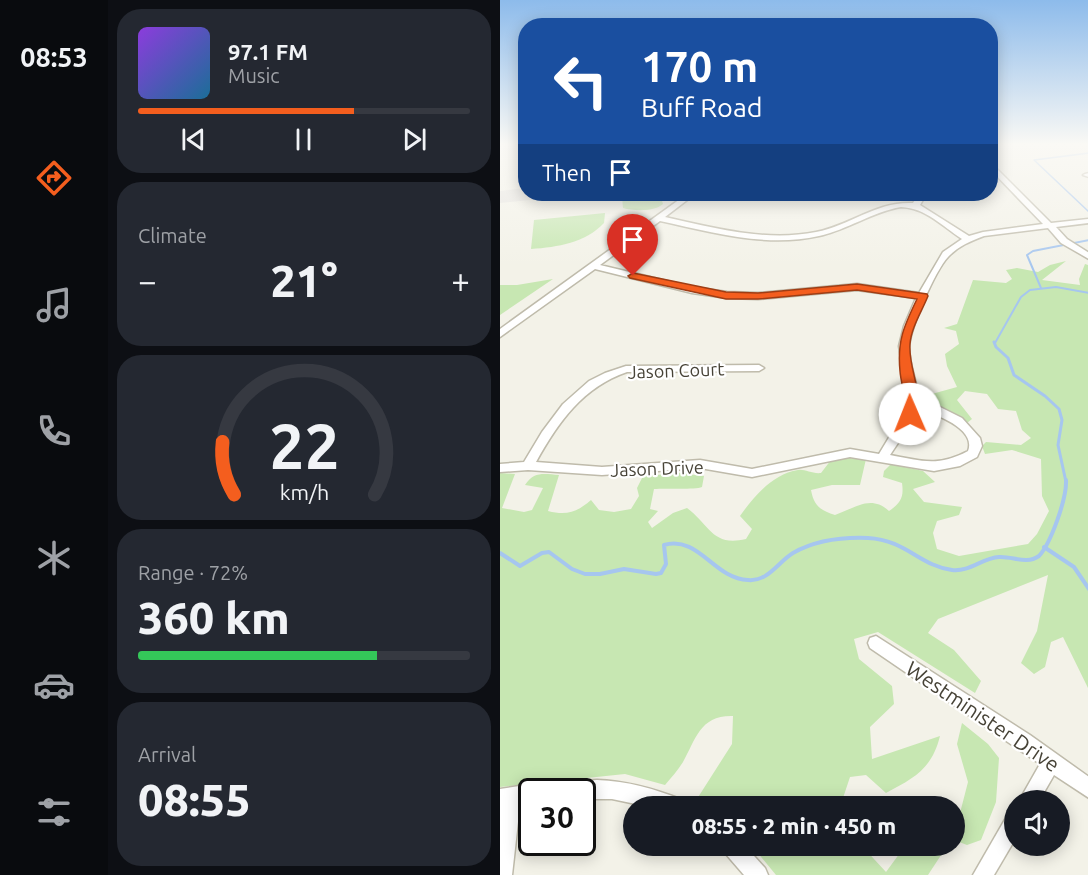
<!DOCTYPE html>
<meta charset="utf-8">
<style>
:root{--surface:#171b24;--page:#242831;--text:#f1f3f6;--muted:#9ea1a6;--line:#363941;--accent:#f45e1e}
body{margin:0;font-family:Ubuntu,sans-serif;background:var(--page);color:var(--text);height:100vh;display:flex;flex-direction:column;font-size:22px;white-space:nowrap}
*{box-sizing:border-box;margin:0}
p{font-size:20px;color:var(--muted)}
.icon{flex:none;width:33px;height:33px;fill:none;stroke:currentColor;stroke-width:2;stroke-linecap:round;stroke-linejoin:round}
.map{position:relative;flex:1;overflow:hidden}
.side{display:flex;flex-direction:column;gap:9px;padding:9px;background:#0d0f14;width:392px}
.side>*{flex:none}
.guide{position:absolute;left:18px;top:18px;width:480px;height:183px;border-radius:24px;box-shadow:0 3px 15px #0003;background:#1a4fa0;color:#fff;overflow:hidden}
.buttons{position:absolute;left:504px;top:790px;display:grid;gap:12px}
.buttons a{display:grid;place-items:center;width:66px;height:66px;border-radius:50%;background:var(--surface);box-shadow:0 3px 15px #0003;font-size:30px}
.speed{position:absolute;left:18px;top:778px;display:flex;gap:12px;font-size:30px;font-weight:700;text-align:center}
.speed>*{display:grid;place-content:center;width:78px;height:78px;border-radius:50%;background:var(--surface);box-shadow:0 3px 15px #0003;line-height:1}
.speed .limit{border:3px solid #111;border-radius:9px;background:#fff;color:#111}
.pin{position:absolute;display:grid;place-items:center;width:51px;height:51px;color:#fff;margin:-62px -26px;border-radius:50% 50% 50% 0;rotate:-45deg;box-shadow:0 0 6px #0007}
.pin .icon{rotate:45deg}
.me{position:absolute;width:66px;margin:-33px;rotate:359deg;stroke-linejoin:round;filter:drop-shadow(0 0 4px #0008)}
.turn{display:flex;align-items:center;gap:21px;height:126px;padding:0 24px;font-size:27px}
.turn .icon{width:78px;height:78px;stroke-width:2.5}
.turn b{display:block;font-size:42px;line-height:51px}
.then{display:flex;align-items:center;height:57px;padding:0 24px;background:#0003;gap:12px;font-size:22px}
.big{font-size:45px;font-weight:800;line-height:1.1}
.side .tile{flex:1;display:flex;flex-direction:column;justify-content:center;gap:9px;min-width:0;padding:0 21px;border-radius:24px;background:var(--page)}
.side .dial{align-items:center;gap:0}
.dial svg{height:156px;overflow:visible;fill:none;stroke:var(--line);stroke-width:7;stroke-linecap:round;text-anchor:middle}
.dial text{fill:var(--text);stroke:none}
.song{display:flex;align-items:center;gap:18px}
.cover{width:72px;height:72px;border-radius:9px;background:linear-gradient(135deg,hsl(270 70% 55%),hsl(200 70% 35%))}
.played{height:6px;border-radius:3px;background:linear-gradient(90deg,var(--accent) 65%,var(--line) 65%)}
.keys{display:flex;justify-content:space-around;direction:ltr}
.heat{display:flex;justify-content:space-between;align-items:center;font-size:33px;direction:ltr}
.charge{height:9px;border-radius:4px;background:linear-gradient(90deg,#34c759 72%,var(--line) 0)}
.trip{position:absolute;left:123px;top:796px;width:342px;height:60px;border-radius:30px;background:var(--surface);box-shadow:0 3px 15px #0003;font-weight:800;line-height:60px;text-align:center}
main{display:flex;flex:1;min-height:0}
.dock{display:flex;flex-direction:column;width:108px;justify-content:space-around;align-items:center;background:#090b0e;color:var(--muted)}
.dock .icon{width:42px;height:42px}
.dock .active{color:var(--accent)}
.dock b{font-size:27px;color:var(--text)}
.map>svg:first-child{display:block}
.green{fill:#c7e7b2}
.parking{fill:#e5e3df}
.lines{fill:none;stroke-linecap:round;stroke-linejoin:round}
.stream-far3{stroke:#a6c6ef;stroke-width:1.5}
.stream-far2{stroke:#a6c6ef;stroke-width:2}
.stream-far1{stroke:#a6c6ef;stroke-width:3}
.stream{stroke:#a6c6ef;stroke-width:4}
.minor-casing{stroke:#bfbbab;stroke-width:3}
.minor{fill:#fff;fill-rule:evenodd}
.route{fill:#f45e1e;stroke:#9f3d14;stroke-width:1.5}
.labels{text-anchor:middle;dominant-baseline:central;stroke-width:4.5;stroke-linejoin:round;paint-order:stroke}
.street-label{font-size:18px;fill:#474337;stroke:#fff}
.near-street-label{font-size:21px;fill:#474337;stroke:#fff}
</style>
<main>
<nav class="dock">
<b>08:53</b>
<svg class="icon active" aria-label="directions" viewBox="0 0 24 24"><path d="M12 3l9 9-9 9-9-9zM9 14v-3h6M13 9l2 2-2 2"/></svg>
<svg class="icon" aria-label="music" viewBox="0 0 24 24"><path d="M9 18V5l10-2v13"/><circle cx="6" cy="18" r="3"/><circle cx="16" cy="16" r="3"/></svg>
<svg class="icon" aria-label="phone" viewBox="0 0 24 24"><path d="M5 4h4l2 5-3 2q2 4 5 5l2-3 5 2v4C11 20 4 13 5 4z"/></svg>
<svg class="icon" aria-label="climate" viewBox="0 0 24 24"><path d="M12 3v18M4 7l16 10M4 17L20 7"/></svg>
<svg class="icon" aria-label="car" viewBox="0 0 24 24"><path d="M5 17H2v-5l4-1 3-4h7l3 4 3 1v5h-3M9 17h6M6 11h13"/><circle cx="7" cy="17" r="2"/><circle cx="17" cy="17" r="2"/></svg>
<svg class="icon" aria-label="filters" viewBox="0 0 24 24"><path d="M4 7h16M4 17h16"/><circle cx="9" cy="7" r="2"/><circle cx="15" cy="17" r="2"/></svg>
</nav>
<section class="side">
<div class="tile">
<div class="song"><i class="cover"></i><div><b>97.1 FM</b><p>Music</p></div></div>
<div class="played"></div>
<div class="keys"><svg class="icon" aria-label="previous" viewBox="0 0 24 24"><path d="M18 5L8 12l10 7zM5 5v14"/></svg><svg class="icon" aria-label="pause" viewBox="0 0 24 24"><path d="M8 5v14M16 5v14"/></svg><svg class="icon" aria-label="next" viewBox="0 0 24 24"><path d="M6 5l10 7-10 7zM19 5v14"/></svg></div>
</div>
<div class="tile"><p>Climate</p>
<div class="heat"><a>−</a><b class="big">21°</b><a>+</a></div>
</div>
<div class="tile dial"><svg viewBox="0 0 100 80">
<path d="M14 69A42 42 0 1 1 86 69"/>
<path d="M14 69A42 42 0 0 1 8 42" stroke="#f45e1e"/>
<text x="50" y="56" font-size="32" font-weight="700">22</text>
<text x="50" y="72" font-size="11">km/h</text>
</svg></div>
<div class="tile"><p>Range · 72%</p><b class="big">360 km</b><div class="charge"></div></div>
<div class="tile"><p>Arrival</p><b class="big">08:55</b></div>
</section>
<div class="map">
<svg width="589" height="875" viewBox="0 0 589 875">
<rect width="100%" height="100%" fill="#f3f2e8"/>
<g class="green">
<path d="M90,194H160L163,204C154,212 134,211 123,208L122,197L91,198Z"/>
<path d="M105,213L104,223C85,243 58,247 31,249L34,220Z"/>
<path d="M566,261L542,280L580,285L579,279L585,264L588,265V688L563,637L551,642L545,667L534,674L521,663L537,631L548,575L438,619L428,633L454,650L481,681L475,693L378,632L354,639L359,659L392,686L394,704L370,727L372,759L440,736C432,769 414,778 386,793L366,775L350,777L340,807H202L195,802L232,744L233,716C200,715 196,739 183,762C178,770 171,778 165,785L125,774L0,787V473L15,474L2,508L24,512L32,510L43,488L25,485C34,471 44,474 59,475L48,511C67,516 77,512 91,500L99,510L114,512L131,509L139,496L137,488L143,476L180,473L204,476L202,487C195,490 166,488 154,489L150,509L158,511L148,522L152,528L173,513L187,508C210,525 212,547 246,539L252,529L240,516C254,496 273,474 298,470C305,469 312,474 321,473L331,460L346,458L366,459L360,485H332L311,490C314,506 320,510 335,515C355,508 371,494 389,511C401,503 404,497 402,483L383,477L384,471L391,464L423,471L435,482L413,489L424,502L462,507L459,515L437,521L433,533L437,549L459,556L528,544L537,534L549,511L542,496L541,459L512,450L485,454L482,446L486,442L521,445L531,438L522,430L516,411L498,409L487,394L465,391L457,400L472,419L467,423L451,413L419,403L421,397L457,387L447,366L445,354L459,344L456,331L444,328L457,324L473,280L506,283L512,279L506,270L517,268L538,272L550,265Z"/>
<polygon points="53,279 0,315 0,285 17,285"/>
<polygon points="462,723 488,744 499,758 496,802 481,840 467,845 454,840 455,809 460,813 468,782 457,744"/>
<polygon points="252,846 362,846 386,872 405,846 447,846 428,875 276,875"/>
</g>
<polygon class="parking" points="25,188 26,194 58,194 58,197 0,203 0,191"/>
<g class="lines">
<polyline class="stream-far3" points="589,153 534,160 589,212"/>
<g class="stream-far2">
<polyline points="541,288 527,255 533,251 589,240"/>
<polyline points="495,343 521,297 530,290 556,287 589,293"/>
</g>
<polyline class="stream-far1" points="494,342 496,347 508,358 514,375 545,396 559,409 562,420 558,445 566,482"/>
<g class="stream">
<polyline points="544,547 574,567 589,589"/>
<path d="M0,553L20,566L42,553L49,552L72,569L85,574H100L124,569L156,574L161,573L166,564L164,545C199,535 214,579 248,580C268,582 278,562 293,553C316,540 342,537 368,538C406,540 420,566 452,570C470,572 482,558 499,557C513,556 526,565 539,556C551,543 567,498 566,480"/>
</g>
<g class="minor-casing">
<g id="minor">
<path d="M490,162L551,223L589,219V223L556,227L567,239L589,253V259L561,243L548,228L484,236C471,241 458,246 448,257C435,271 410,328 409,348C409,367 419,384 418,402L440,407L462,418L480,438L482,446L477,457L460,466L434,471L350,457L252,477L200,468L102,475L28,470L0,472V464L24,462L42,432L63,404L89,381L105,373L126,366L259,365L264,368L259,371L127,372C83,387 58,422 36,462L102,467L200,460L252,469L350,449L379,454L405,411L406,391L399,346L404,326L416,298L357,290L258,299L227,298L192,293L95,269L0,337V329L187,194H195L165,217C214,228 266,242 316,232C351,225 377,201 413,203L416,198V194H423L424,198L420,205L469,236L483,232L543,224L490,169ZM401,207C426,208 442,226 462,239L443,252L419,293L357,284L258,293L227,292L192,287L100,265L160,221C211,232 266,248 319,236C347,230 372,212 401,207ZM417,409C433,413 477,428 468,451C438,467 422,461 390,455L410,425Z"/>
<polygon points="589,173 589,177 583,175 585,174"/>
<polygon points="376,636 530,735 589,777 589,798 554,775 539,801 519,801 540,764 370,648 368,643 370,638"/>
<path d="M97,780C128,781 155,789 183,800L186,807H150L112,799H82V792H32V802L20,804L12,875H0V789L32,784L39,788L40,785L47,783Z"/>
<polygon points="514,813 514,841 494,875 473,875 507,816"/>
<polygon points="222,846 245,846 265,868 268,875 244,875 225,853"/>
</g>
</g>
<use href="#minor" class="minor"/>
</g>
<linearGradient id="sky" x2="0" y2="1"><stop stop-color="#8dbbeb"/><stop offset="0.54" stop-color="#faf9f5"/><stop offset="1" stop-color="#faf9f5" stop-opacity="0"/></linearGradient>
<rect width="589" height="267" fill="url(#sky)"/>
<path class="route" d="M133,273L226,292L258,293L357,284L427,294L428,296C422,311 411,328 410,344C408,367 423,392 417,414L410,418L404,414C408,399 401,386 400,371C397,341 404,326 417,299L357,290L258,299H226L130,278L128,276Z"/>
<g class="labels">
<g class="street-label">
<text transform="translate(176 370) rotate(-2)">Jason Court</text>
<text transform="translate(157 468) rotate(-2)">Jason Drive</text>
</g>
<g class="near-street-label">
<text transform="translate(483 716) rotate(34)">Westminister Drive</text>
</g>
</g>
</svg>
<div class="buttons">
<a><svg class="icon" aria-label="sound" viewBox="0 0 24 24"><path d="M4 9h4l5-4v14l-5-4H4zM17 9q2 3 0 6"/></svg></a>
</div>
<div class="speed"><div class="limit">30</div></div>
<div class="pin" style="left:133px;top:276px;background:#d93025"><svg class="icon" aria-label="arrive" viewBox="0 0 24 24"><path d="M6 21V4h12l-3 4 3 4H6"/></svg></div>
<svg class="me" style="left:410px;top:414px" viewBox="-20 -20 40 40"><circle r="19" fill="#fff"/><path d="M0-13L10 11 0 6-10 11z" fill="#f45e1e"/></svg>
<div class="trip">08:55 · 2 min · 450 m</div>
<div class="guide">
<div class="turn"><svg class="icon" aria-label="left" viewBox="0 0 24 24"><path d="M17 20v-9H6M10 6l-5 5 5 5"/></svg><div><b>170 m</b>Buff Road</div></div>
<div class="then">Then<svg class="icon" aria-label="arrive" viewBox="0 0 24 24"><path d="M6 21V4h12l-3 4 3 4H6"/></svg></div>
</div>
</div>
</main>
